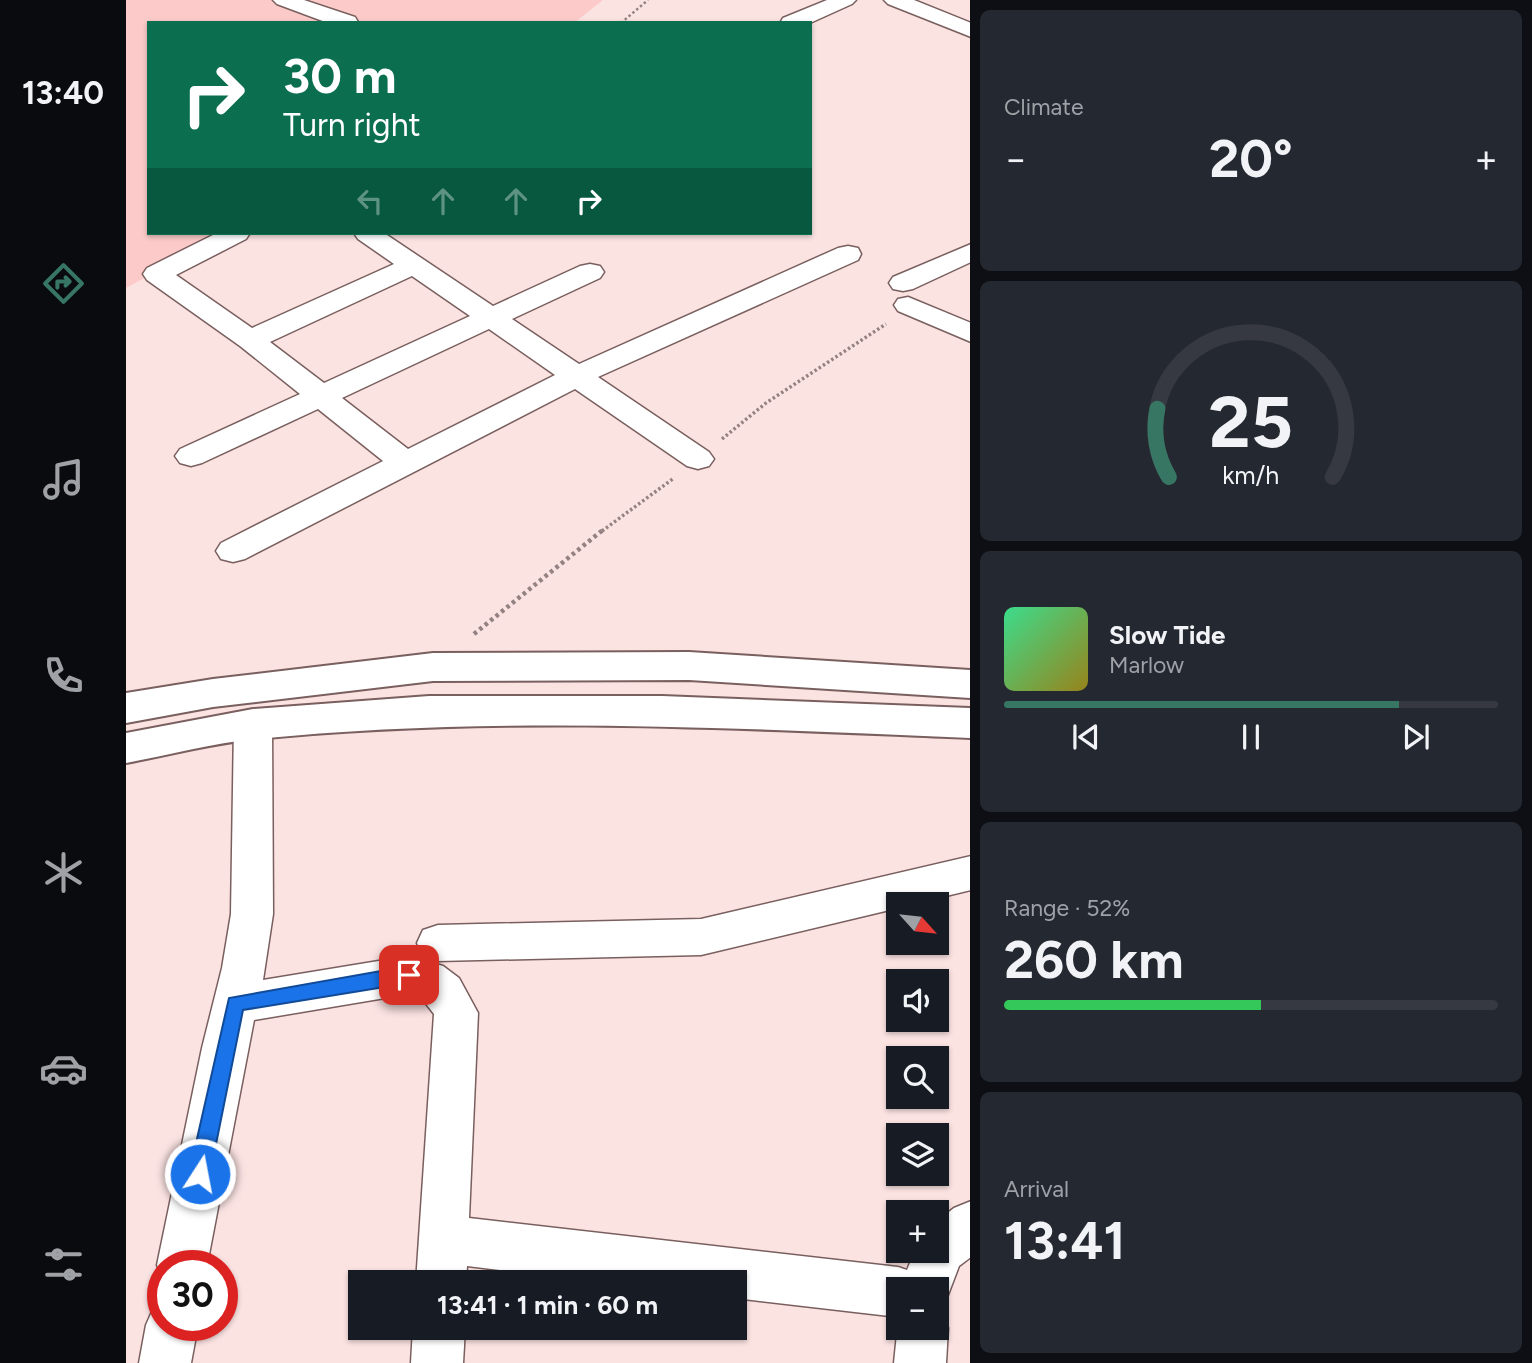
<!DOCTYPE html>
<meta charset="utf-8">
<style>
:root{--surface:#171b24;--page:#242831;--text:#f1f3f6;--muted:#9ea1a6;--line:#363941;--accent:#377663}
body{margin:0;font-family:Figtree,sans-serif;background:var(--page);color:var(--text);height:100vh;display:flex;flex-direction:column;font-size:26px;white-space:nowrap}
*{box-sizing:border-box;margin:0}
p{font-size:23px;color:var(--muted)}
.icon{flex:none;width:38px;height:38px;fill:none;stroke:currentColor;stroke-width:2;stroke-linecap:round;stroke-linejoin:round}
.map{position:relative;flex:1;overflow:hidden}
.panel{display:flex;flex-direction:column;gap:10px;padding:10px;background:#0d0f14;width:562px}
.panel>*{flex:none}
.top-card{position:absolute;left:21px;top:21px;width:665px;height:214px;border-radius:0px;box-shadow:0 2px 5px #0004;background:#0b6e4f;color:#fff;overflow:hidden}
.needle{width:46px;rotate:117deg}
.controls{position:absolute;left:760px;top:892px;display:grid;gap:14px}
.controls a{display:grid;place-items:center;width:63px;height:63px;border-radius:0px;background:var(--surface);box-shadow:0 2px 5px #0004;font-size:35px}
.speed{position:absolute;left:21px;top:1250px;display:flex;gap:14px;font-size:35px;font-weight:700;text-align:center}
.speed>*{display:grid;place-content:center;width:91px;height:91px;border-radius:50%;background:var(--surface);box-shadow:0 2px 5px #0004;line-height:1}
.speed .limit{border:10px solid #d22;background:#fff;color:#111}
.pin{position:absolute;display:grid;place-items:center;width:60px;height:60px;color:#fff;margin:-30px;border-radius:14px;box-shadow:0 4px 10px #0006}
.me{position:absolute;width:77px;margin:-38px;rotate:11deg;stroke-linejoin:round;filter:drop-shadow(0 0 5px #0008)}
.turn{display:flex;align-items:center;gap:24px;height:147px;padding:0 21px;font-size:32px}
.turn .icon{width:91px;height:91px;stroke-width:2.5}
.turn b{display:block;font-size:49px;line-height:60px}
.lanes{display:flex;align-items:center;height:66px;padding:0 21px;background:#0003;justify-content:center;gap:35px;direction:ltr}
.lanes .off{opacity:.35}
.big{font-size:52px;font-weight:700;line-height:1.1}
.panel .tile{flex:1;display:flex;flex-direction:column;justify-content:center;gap:10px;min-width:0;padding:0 24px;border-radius:10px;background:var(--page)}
.panel .dial{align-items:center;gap:0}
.dial svg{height:182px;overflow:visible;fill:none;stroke:var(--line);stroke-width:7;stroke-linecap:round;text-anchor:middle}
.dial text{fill:var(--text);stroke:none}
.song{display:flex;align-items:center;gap:21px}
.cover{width:84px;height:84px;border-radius:10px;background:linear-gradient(135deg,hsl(150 70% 55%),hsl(50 70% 35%))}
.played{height:7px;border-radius:4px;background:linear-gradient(90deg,var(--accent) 80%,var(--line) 80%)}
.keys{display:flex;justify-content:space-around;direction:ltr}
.heat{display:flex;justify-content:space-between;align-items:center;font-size:38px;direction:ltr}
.charge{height:10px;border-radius:5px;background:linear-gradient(90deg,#34c759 52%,var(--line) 0)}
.trip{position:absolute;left:222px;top:1270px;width:399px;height:70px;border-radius:0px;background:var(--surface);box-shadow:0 2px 5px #0004;font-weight:700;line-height:70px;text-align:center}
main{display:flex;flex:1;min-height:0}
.tab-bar{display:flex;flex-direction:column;width:126px;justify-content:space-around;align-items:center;background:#090b0e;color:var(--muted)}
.tab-bar .icon{width:49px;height:49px}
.tab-bar .active{color:var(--accent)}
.tab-bar b{font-size:32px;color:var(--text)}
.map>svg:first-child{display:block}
.green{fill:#fccbc9}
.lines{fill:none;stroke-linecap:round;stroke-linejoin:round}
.minor-casing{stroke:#795f5e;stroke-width:3}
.major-casing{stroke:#795f5e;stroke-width:4}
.path-far2{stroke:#948282;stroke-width:2.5;stroke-dasharray:2.5 2.5;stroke-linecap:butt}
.path-far1{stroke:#948282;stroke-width:3.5;stroke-dasharray:2.5 2.5;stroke-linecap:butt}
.path{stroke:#948282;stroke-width:4.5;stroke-dasharray:3.5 3.5;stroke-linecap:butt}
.minor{fill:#fff;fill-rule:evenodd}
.major{fill:#fff;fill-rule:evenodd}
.route{fill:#1a73e8;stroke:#114b97;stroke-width:2}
</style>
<main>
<nav class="tab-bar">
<b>13:40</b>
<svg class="icon active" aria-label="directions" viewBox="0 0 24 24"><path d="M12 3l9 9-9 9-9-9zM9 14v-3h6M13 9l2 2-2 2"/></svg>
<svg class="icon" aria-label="music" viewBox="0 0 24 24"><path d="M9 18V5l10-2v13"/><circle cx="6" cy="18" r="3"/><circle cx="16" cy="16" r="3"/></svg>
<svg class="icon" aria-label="phone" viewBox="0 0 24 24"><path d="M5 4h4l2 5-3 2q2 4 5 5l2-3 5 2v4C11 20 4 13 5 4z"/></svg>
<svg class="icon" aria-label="climate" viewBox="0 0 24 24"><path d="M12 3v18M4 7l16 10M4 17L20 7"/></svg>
<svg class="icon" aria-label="car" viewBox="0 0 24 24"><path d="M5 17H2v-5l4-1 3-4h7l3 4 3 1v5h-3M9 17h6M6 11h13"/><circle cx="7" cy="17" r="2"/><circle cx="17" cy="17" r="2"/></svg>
<svg class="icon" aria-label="filters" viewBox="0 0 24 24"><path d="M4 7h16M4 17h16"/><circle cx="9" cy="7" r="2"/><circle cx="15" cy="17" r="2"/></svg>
</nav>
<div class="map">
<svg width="845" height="1363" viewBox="0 0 845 1363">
<rect width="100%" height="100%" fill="#fbe3e2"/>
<polygon class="green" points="0,0 477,0 448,23 23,23 23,233 101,233 0,288"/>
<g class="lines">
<g class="minor-casing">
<g id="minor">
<polygon points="147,0 178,0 229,17 232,22 202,23 151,4"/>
<polygon points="701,0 730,0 726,4 684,23 654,23 657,18"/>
<polygon points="758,0 788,0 845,23 845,37 762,4"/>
<path d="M91,233H124L120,239L50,275L126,328L268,264L232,239L228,233H258L367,306L454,266L464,264L474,266L478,272L474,278L386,319L453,364L712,248L722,246L732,248L735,254L732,260L472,377L583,452L588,459L583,466L572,469L561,466L449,389L119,559L107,562L95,559L90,551L95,543L257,461L192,409L76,463L65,466L54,463L49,456L54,449L174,394L114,346L21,280L17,274L21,268ZM286,276L344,316L198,383L144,342ZM363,329L429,375L282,449L216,398Z"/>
<polygon points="845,244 845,262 787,289 777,291 767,289 763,283 767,277"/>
<polygon points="782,297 845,323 845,342 772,311 768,305 772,299"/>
<polygon points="127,710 140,714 146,724 147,914 137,980 283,956 317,966 333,978 352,1013 343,1218 772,1267 781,1270 789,1251 810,1251 810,1222 828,1208 845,1201 845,1257 833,1266 817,1308 813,1309 822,1328 820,1363 768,1363 772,1324 772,1328 810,1328 810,1290 772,1290 772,1317 609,1298 609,1283 481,1283 341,1266 340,1283 290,1283 308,1014 297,1000 283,994 128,1020 81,1265 37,1265 37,1279 31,1265 76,1048 96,968 105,914 108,724 114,714"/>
<polygon points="845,856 845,890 783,905 772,905 772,908 575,955 312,961 297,956 291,943 297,930 312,925 575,919"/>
<polygon points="37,1303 37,1325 72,1325 65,1363 13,1363 20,1325 28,1307"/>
<polygon points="287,1328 339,1328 337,1363 285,1363"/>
</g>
</g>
<g class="major-casing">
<g id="major">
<polygon points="563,652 845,670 845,698 563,680 307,681 87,707 0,723 0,693 87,679 307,653"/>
<path d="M303,696H536L845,708V738C606,728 368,715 130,739C87,743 43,755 0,763V733L127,709Z"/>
</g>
</g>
<polyline class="path-far2" points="495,23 522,0"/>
<g class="path-far1">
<polyline points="596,439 640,403 760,324"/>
<polyline points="476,531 548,478"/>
</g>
<polyline class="path" points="348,634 478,529"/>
<use href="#minor" class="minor"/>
<use href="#major" class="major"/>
</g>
<polygon class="route" points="283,966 290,969 293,975 290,980 283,983 117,1010 84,1174 81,1181 74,1184 66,1181 63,1174 103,998"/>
</svg>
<div class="controls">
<a><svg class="needle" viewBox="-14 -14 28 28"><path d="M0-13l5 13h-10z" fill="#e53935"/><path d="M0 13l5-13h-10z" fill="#9ea1a6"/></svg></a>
<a><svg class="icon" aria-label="sound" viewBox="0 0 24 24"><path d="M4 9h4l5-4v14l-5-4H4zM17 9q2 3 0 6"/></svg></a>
<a><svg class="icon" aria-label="search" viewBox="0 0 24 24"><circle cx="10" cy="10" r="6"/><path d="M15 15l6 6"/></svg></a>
<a><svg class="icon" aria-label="layers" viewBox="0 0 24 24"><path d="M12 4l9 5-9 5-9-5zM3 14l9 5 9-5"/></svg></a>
<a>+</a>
<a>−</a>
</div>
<div class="speed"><div class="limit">30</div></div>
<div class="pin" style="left:283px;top:975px;background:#d93025"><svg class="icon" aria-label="arrive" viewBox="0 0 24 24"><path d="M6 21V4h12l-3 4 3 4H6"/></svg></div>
<svg class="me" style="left:74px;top:1174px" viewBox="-20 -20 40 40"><circle r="17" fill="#1a73e8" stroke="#fff" stroke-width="3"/><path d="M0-11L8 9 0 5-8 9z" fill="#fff"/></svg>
<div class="trip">13:41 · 1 min · 60 m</div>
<div class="top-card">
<div class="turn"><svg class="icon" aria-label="right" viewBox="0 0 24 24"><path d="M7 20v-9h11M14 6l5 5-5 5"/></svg><div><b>30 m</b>Turn right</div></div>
<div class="lanes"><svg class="icon off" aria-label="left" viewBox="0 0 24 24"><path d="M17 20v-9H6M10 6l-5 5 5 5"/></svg><svg class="icon off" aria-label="ahead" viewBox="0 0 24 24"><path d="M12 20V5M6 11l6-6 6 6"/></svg><svg class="icon off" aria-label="ahead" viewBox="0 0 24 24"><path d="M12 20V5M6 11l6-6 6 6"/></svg><svg class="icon" aria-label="right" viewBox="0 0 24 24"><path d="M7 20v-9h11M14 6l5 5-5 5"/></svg></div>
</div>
</div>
<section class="panel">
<div class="tile"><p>Climate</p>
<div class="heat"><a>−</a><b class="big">20°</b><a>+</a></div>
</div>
<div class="tile dial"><svg viewBox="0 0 100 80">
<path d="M14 69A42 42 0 1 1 86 69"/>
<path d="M14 69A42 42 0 0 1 9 39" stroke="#377663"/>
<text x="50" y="56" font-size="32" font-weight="700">25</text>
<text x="50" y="72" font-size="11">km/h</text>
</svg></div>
<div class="tile">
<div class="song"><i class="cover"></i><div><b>Slow Tide</b><p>Marlow</p></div></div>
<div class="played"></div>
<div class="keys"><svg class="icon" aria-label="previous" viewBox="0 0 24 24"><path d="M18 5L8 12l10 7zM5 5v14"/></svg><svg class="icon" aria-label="pause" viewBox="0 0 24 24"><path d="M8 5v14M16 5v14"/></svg><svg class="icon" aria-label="next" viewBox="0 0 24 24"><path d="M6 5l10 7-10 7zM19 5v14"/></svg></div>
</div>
<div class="tile"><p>Range · 52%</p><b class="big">260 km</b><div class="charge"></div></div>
<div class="tile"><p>Arrival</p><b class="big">13:41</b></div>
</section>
</main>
